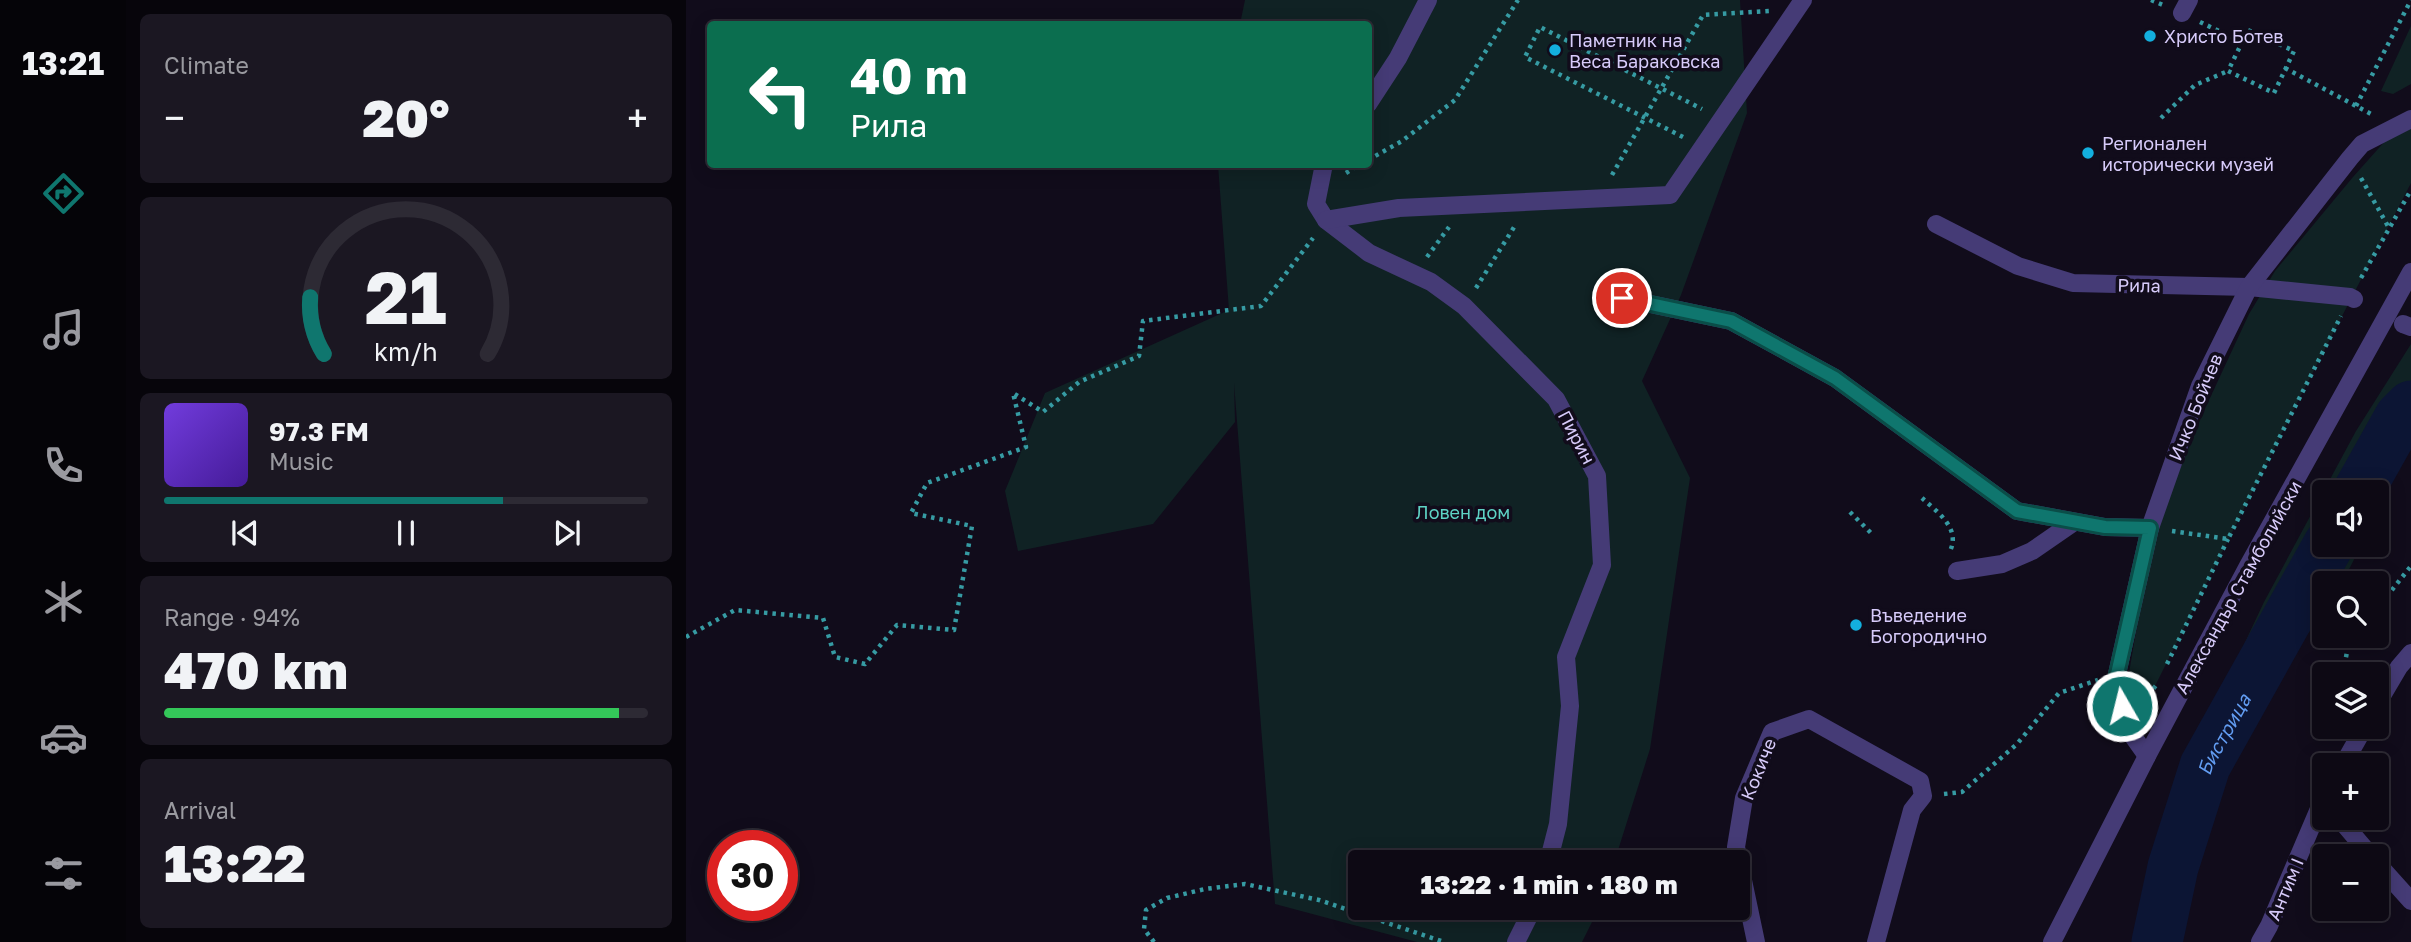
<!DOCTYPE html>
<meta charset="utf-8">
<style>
:root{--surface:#0d0914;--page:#1b1722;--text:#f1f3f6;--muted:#9a9aa0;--line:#2d2a34;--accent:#0f766e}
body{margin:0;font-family:"Golos Text",sans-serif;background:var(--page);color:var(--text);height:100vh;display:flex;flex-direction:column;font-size:26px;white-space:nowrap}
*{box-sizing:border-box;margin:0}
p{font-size:23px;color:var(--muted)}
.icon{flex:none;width:38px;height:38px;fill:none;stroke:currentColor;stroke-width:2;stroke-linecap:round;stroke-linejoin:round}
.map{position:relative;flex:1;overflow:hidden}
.panel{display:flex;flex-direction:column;gap:14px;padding:14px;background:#07050b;width:560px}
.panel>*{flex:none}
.hud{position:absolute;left:21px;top:21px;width:665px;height:147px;border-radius:7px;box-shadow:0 4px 18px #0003,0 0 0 2px var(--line);background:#0b6e4f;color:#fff;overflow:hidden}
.buttons{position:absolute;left:1626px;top:480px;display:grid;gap:14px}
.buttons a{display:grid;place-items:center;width:77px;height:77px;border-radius:7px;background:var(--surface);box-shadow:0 4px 18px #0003,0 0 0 2px var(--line);font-size:35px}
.speed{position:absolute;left:21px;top:830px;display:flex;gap:14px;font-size:35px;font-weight:700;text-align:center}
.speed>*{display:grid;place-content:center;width:91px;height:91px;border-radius:50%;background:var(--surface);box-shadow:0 4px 18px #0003,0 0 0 2px var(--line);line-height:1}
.speed .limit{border:10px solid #d22;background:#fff;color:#111}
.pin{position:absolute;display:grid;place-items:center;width:60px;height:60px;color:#fff;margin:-30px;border:4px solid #fff;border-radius:50%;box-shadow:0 2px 7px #0007}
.me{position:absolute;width:77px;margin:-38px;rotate:352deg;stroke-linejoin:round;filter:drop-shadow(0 0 5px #0008)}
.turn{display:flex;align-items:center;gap:24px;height:147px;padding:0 28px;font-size:32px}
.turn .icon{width:91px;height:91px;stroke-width:2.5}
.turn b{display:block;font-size:49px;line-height:60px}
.big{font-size:52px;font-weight:800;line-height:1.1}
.panel .tile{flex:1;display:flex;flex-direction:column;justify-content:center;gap:10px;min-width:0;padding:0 24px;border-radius:10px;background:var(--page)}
.panel .dial{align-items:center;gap:0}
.dial svg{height:182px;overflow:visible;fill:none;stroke:var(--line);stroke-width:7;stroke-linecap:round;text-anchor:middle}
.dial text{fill:var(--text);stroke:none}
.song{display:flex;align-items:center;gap:21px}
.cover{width:84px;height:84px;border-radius:10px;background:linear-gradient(135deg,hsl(260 70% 55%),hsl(260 70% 35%))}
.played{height:7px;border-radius:4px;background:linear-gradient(90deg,var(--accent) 70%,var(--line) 70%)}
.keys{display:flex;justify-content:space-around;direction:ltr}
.heat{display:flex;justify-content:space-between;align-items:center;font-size:38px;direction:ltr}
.charge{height:10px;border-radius:5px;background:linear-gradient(90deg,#34c759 94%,var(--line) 0)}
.trip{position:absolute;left:662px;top:850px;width:402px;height:70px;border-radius:7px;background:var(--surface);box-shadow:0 4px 18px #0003,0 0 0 2px var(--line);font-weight:800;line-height:70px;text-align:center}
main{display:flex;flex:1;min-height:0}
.dock{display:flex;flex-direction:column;width:126px;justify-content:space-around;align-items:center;background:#050408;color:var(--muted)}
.dock .icon{width:49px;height:49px}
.dock .selected{color:var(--accent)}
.dock b{font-size:32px;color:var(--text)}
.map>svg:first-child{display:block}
.green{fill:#102224}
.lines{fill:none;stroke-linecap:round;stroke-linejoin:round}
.river{stroke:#0c1534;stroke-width:51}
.path{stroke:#369ba3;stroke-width:4.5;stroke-dasharray:3.5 5;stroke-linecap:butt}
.minor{stroke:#453b76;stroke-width:18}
.route-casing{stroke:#0a4d48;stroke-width:18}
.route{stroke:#0f766e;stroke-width:12}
.poi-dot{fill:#13afde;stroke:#110c1b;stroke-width:2.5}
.labels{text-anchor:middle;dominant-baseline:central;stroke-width:7;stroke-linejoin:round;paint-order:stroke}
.poi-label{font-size:18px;fill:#d7cbfa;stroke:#110c1b;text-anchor:start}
.street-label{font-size:18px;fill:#d7cbfa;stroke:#110c1b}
.park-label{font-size:18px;fill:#5ed3c5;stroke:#110c1b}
.water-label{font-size:19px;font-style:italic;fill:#629cf1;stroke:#110c1b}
</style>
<main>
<nav class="dock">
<b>13:21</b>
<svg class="icon selected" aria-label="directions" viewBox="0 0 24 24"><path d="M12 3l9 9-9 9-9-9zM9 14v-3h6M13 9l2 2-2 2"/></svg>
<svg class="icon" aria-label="music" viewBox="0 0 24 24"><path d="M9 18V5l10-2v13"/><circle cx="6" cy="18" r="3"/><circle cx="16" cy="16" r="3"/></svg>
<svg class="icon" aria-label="phone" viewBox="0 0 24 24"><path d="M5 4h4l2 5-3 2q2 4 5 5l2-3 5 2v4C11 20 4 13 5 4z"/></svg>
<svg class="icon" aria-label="climate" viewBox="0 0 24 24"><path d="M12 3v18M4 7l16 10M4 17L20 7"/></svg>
<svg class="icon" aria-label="car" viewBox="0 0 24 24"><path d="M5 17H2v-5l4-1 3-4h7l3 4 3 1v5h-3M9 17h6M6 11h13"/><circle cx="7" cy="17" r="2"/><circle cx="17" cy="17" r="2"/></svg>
<svg class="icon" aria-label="filters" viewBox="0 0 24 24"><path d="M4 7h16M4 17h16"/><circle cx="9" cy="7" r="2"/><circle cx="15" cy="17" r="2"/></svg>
</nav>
<section class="panel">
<div class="tile"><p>Climate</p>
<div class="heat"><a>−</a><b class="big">20°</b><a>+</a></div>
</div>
<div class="tile dial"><svg viewBox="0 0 100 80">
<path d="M14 69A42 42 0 1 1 86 69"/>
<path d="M14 69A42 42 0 0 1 8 44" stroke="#0f766e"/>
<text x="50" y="56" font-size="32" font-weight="700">21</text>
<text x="50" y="72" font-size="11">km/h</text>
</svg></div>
<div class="tile">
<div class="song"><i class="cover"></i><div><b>97.3 FM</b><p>Music</p></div></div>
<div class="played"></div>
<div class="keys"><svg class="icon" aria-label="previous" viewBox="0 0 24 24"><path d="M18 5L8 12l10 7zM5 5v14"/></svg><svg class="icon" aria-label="pause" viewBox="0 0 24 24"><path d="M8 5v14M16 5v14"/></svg><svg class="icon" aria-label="next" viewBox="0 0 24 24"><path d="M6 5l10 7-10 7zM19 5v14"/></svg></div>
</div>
<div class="tile"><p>Range · 94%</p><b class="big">470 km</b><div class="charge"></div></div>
<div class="tile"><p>Arrival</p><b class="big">13:22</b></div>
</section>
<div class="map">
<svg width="1725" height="942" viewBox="0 0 1725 942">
<rect width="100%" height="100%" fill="#110c1b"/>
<g class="green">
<polygon points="559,0 1054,0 1061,113 995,295 956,381 1004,478 964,749 928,863 674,863 674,908 913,908 896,942 731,942 589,904 548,383 549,422 467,524 332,551 319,491 359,393 543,310 532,165 682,164 682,24 554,24"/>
<polygon points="1725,26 1725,84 1707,94 1695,91"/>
<polygon points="1725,123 1725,183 1611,403 1470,684 1459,704 1450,704 1441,685 1466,536 1517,413 1563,314 1589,271 1667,177 1708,131"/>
<polygon points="1725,344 1725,439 1691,513 1690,492 1638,492 1638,544 1676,544 1656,583 1638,583 1638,610 1563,720 1514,738 1578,602 1670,431"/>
</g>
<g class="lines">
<g class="river">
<polyline points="1672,492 1714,417 1725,406"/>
<path id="s1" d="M1471,942L1487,867L1519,766L1643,544"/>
</g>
<g class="path">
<polyline points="1465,0 1477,5"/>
<polyline points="1514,22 1556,42"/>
<polygon points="1562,30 1608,51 1588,93 1542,71"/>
<polyline points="1599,68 1685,114"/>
<polyline points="1670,106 1725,0"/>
<polyline points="1475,118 1509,85 1542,71"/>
<polyline points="997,137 839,57 854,27 1016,109"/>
<polyline points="682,160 716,141 769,100 832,0"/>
<polyline points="660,173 674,164"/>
<polyline points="926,175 1017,15 1083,11"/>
<polyline points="1675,178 1703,228"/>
<polyline points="741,257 763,227"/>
<polyline points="1675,278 1725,190"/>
<polyline points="790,288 830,224"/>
<path d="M1236,498C1251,512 1275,528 1264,551"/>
<polyline points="1164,512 1185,533"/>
<polyline points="1486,531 1542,539 1655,316"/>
<polyline points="1690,610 1725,566"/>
<polyline points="0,637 49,610 137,618 149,657 179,664 211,625 268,630 286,526 225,513 241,483 340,447 327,393 357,412 393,382 453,356 457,321 575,306 627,238"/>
<polyline points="1481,664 1542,539"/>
<polyline points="1657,674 1662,646 1671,635"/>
<polyline points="1457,702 1471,684"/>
<polyline points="1644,739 1646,726"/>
<polyline points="1258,794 1276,792 1331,744 1373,693 1412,680"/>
<polyline points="468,942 458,929 460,910 481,898 519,889 559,884 633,900 758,942"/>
</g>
<g class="minor">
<polyline points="1496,13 1503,0"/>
<polyline points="682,104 712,58 742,0"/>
<polyline points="638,164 630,204 640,220 683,253 745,282 778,306 870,399 911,476 916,565 880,657 884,706 872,824 862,863"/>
<polyline points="640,220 713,208 984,195 1117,0"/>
<polyline points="1250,224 1332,266 1387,283 1563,287 1664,297 1668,299"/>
<polyline points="936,298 1045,321 1149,378 1331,511 1419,527 1464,528"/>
<polyline points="1717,324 1725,327"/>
<polyline points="1271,571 1316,564 1346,551 1388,522"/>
<polyline points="1690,706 1713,667 1725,653"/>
<polyline points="1461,756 1439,725 1431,674 1464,528 1514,386 1563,287 1664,158 1676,144 1725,119"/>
<polyline points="1657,765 1679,726"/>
<polyline points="1652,817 1685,856"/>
<polyline points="1690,862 1725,901"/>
<polyline points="830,942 847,908"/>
<polyline points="1070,942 1050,847 1058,798 1086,732 1123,719 1234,781 1237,796 1226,810 1190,942"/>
<polyline points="1366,942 1461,756 1562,566 1725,272"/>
<polyline points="1574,942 1583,926 1638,797"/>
</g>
</g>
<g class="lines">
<g class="route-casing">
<polyline id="route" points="936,298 1045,321 1149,378 1331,511 1419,527 1464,528 1431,674 1436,706"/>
</g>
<use href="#route" class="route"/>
</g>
<g class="poi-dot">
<circle cx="1464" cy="36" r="7"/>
<circle cx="869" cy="50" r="7"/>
<circle cx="1402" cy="153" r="7"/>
<circle cx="1170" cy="625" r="7"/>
</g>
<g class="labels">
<g class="poi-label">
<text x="1478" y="36">Христо Ботев</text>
<text x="883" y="40">Паметник на<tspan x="883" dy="21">Веса Бараковска</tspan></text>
<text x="1416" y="143">Регионален<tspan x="1416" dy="21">исторически музей</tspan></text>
<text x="1184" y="615">Въведение<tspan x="1184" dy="21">Богородично</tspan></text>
</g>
<g class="street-label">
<text transform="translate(1453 285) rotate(1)">Рила</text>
<text transform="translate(1509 407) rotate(-68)">Ичко Бойчев</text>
<text transform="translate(891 437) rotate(62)">Пирин</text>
<text transform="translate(1552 587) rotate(-61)">Александър Стамболийски</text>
<text transform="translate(1072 769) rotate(-68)">Кокиче</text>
<text transform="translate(1599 889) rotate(-67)">Антим I</text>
</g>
<g class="park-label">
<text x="777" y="512">Ловен дом</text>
</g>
<g class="water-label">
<text stroke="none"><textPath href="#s1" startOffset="219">Бистрица</textPath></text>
</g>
</g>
</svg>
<div class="buttons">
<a><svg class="icon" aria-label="sound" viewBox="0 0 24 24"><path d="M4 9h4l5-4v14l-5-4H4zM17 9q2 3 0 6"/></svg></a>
<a><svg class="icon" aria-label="search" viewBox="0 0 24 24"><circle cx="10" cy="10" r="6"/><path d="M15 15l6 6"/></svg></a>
<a><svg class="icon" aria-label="layers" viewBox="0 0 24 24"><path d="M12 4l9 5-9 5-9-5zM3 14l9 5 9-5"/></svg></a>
<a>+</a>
<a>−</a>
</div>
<div class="speed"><div class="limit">30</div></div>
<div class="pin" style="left:936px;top:298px;background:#d93025"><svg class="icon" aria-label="arrive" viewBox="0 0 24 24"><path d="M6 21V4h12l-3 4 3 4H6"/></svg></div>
<svg class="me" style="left:1436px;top:706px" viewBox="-20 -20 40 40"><circle r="17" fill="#0f766e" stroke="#fff" stroke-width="3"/><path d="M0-11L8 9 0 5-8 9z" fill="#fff"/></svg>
<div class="trip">13:22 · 1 min · 180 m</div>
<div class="hud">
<div class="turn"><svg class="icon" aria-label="left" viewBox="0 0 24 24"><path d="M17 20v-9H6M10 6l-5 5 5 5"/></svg><div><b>40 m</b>Рила</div></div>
</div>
</div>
</main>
